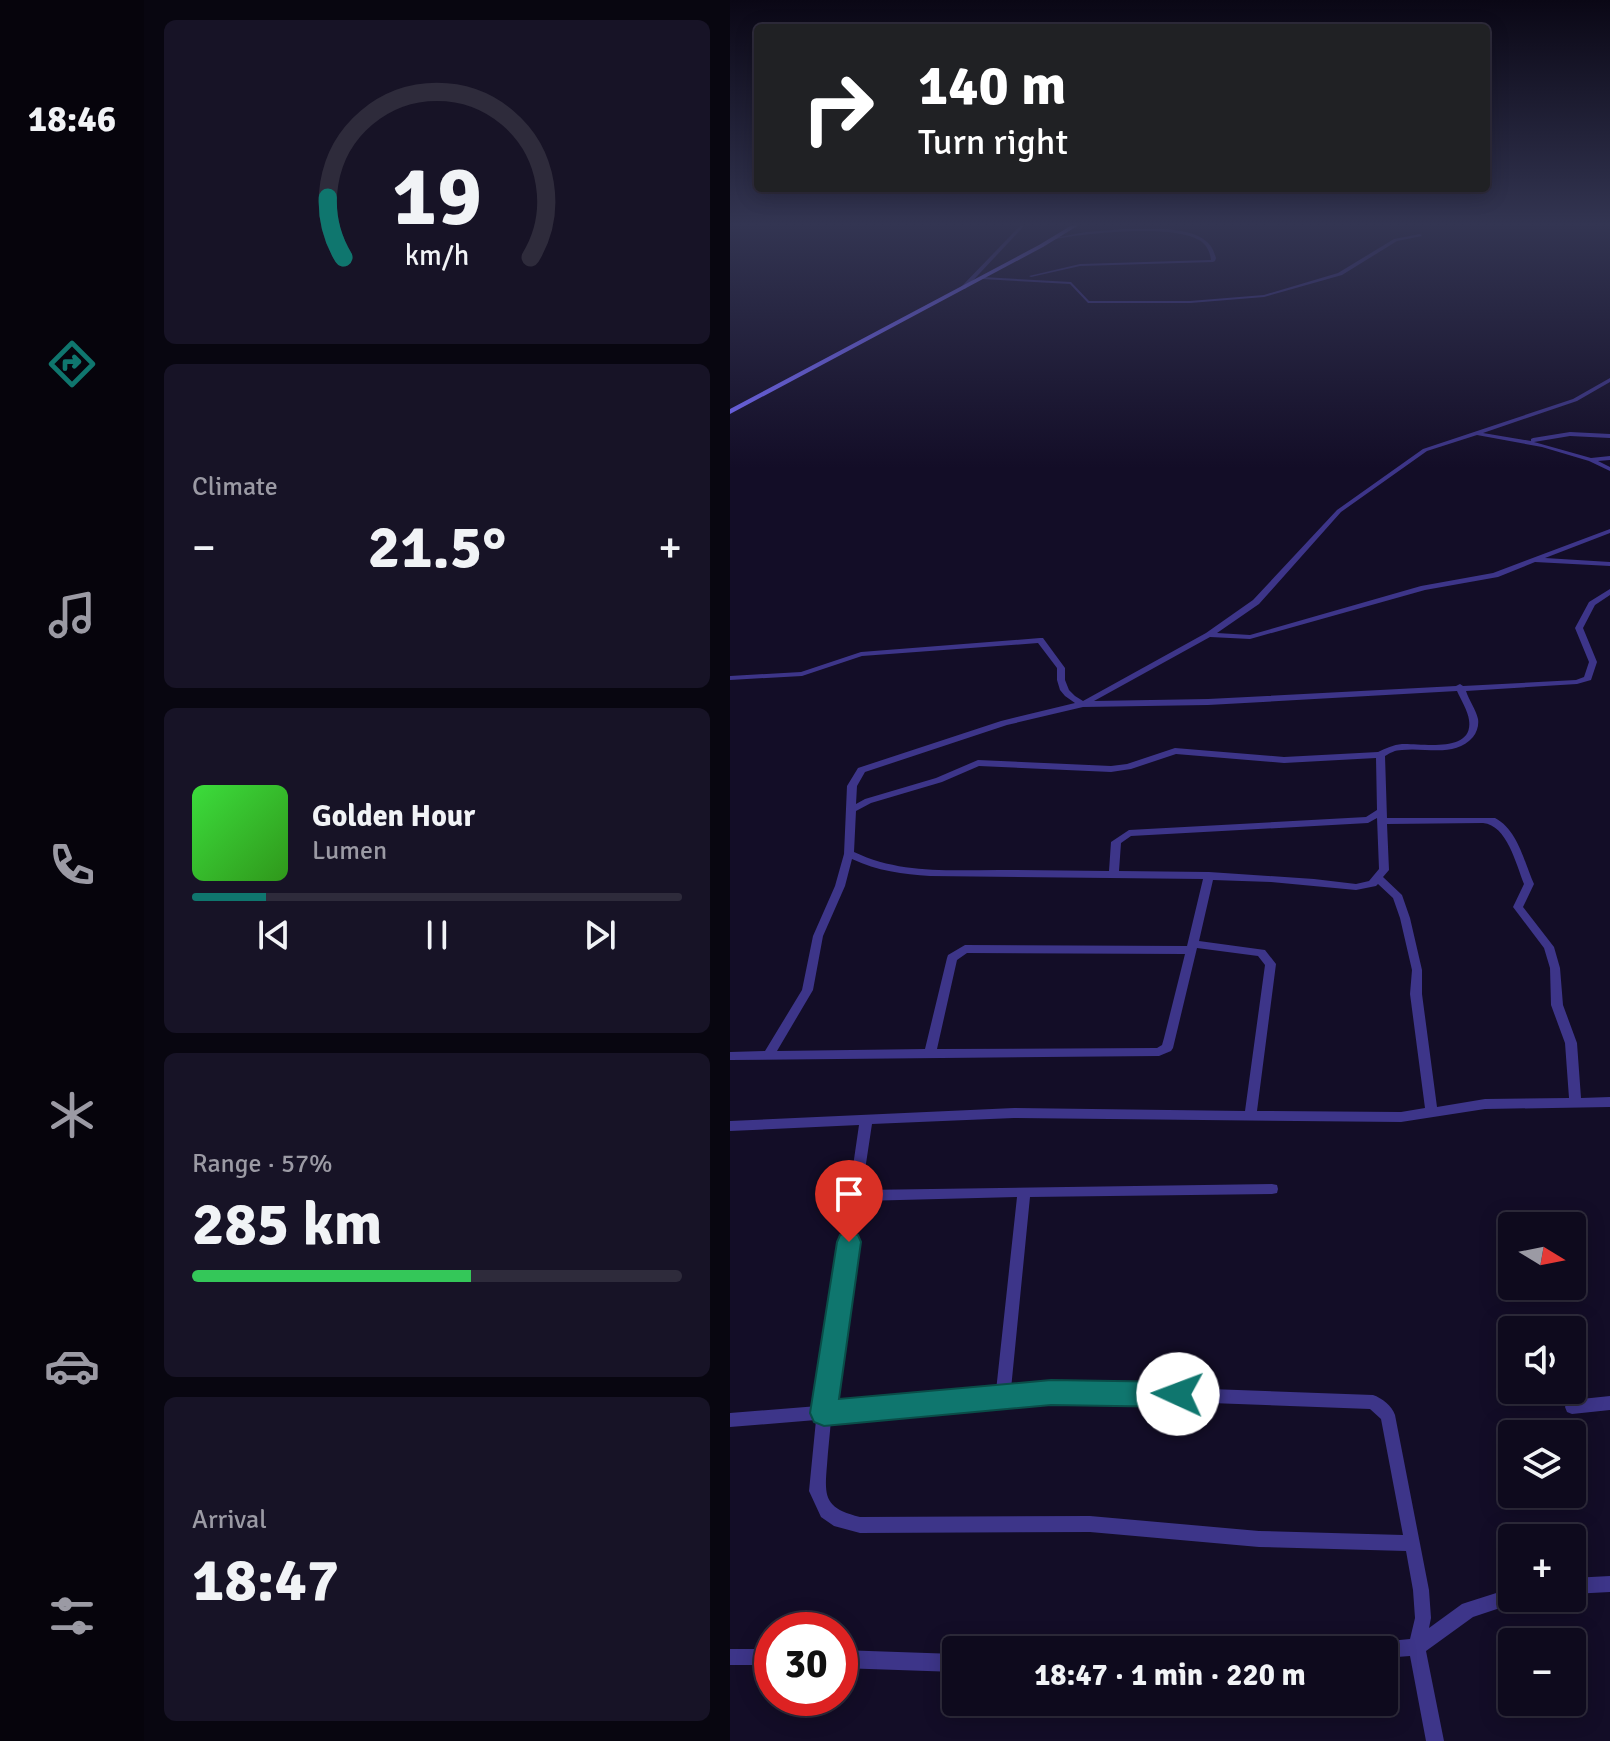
<!DOCTYPE html>
<meta charset="utf-8">
<style>
:root{--surface:#0e0a1d;--page:#171326;--text:#f1f3f6;--muted:#9b9aa4;--line:#2e2b3b;--accent:#0f766e}
body{margin:0;font-family:Signika,sans-serif;background:var(--page);color:var(--text);height:100vh;display:flex;flex-direction:column;font-size:30px;white-space:nowrap}
*{box-sizing:border-box;margin:0}
p{font-size:26px;color:var(--muted)}
.icon{flex:none;width:44px;height:44px;fill:none;stroke:currentColor;stroke-width:2;stroke-linecap:round;stroke-linejoin:round}
.map{position:relative;flex:1;overflow:hidden}
.side{display:flex;flex-direction:column;gap:20px;padding:20px;background:#080610;width:586px}
.side>*{flex:none}
.guide{position:absolute;left:24px;top:24px;width:736px;height:168px;border-radius:8px;box-shadow:0 4px 20px #0003,0 0 0 2px var(--line);background:#202124;color:#fff;overflow:hidden}
.needle{width:52px;rotate:100deg}
.tools{position:absolute;left:768px;top:1212px;display:grid;gap:16px}
.tools a{display:grid;place-items:center;width:88px;height:88px;border-radius:8px;background:var(--surface);box-shadow:0 4px 20px #0003,0 0 0 2px var(--line);font-size:40px}
.speed{position:absolute;left:24px;top:1612px;display:flex;gap:16px;font-size:40px;font-weight:700;text-align:center}
.speed>*{display:grid;place-content:center;width:104px;height:104px;border-radius:50%;background:var(--surface);box-shadow:0 4px 20px #0003,0 0 0 2px var(--line);line-height:1}
.speed .limit{border:12px solid #d22;background:#fff;color:#111}
.pin{position:absolute;display:grid;place-items:center;width:68px;height:68px;color:#fff;margin:-82px -34px;border-radius:50% 50% 50% 0;rotate:-45deg;box-shadow:0 0 8px #0007}
.pin .icon{rotate:45deg}
.me{position:absolute;width:88px;margin:-44px;rotate:272deg;stroke-linejoin:round;filter:drop-shadow(0 0 6px #0008)}
.turn{display:flex;align-items:center;gap:28px;height:168px;padding:0 32px;font-size:36px}
.turn .icon{width:104px;height:104px;stroke-width:2.5}
.turn b{display:block;font-size:56px;line-height:68px}
.big{font-size:60px;font-weight:700;line-height:1.1}
.side .widget{flex:1;display:flex;flex-direction:column;justify-content:center;gap:12px;min-width:0;padding:0 28px;border-radius:12px;background:var(--page)}
.side .dial{align-items:center;gap:0}
.dial svg{height:208px;overflow:visible;fill:none;stroke:var(--line);stroke-width:7;stroke-linecap:round;text-anchor:middle}
.dial text{fill:var(--text);stroke:none}
.song{display:flex;align-items:center;gap:24px}
.cover{width:96px;height:96px;border-radius:12px;background:linear-gradient(135deg,hsl(120 70% 55%),hsl(110 70% 35%))}
.played{height:8px;border-radius:4px;background:linear-gradient(90deg,var(--accent) 15%,var(--line) 15%)}
.keys{display:flex;justify-content:space-around;direction:ltr}
.heat{display:flex;justify-content:space-between;align-items:center;font-size:44px;direction:ltr}
.charge{height:12px;border-radius:6px;background:linear-gradient(90deg,#34c759 57%,var(--line) 0)}
.trip{position:absolute;left:212px;top:1636px;width:456px;height:80px;border-radius:8px;background:var(--surface);box-shadow:0 4px 20px #0003,0 0 0 2px var(--line);font-weight:700;line-height:80px;text-align:center}
main{display:flex;flex:1;min-height:0}
.menu{display:flex;flex-direction:column;width:144px;justify-content:space-around;align-items:center;background:#06040c;color:var(--muted)}
.menu .icon{width:56px;height:56px}
.menu .on{color:var(--accent)}
.menu b{font-size:36px;color:var(--text)}
.map>svg:first-child{display:block}
.lines{fill:none;stroke-linecap:round;stroke-linejoin:round}
.minor{fill:#3d3589;fill-rule:evenodd}
.secondary{fill:#766aff;fill-rule:evenodd}
.route{fill:#0f766e;stroke:#0a4d48;stroke-width:2}
</style>
<main>
<nav class="menu">
<b>18:46</b>
<svg class="icon on" aria-label="directions" viewBox="0 0 24 24"><path d="M12 3l9 9-9 9-9-9zM9 14v-3h6M13 9l2 2-2 2"/></svg>
<svg class="icon" aria-label="music" viewBox="0 0 24 24"><path d="M9 18V5l10-2v13"/><circle cx="6" cy="18" r="3"/><circle cx="16" cy="16" r="3"/></svg>
<svg class="icon" aria-label="phone" viewBox="0 0 24 24"><path d="M5 4h4l2 5-3 2q2 4 5 5l2-3 5 2v4C11 20 4 13 5 4z"/></svg>
<svg class="icon" aria-label="climate" viewBox="0 0 24 24"><path d="M12 3v18M4 7l16 10M4 17L20 7"/></svg>
<svg class="icon" aria-label="car" viewBox="0 0 24 24"><path d="M5 17H2v-5l4-1 3-4h7l3 4 3 1v5h-3M9 17h6M6 11h13"/><circle cx="7" cy="17" r="2"/><circle cx="17" cy="17" r="2"/></svg>
<svg class="icon" aria-label="filters" viewBox="0 0 24 24"><path d="M4 7h16M4 17h16"/><circle cx="9" cy="7" r="2"/><circle cx="15" cy="17" r="2"/></svg>
</nav>
<section class="side">
<div class="widget dial"><svg viewBox="0 0 100 80">
<path d="M14 69A42 42 0 1 1 86 69"/>
<path d="M14 69A42 42 0 0 1 8 46" stroke="#0f766e"/>
<text x="50" y="56" font-size="32" font-weight="700">19</text>
<text x="50" y="72" font-size="11">km/h</text>
</svg></div>
<div class="widget"><p>Climate</p>
<div class="heat"><a>−</a><b class="big">21.5°</b><a>+</a></div>
</div>
<div class="widget">
<div class="song"><i class="cover"></i><div><b>Golden Hour</b><p>Lumen</p></div></div>
<div class="played"></div>
<div class="keys"><svg class="icon" aria-label="previous" viewBox="0 0 24 24"><path d="M18 5L8 12l10 7zM5 5v14"/></svg><svg class="icon" aria-label="pause" viewBox="0 0 24 24"><path d="M8 5v14M16 5v14"/></svg><svg class="icon" aria-label="next" viewBox="0 0 24 24"><path d="M6 5l10 7-10 7zM19 5v14"/></svg></div>
</div>
<div class="widget"><p>Range · 57%</p><b class="big">285 km</b><div class="charge"></div></div>
<div class="widget"><p>Arrival</p><b class="big">18:47</b></div>
</section>
<div class="map">
<svg width="880" height="1741" viewBox="0 0 880 1741">
<rect width="100%" height="100%" fill="#130d27"/>
<g class="lines">
<g class="minor">
<polygon points="291,225 295,225 235,289 231,289 231,287"/>
<path d="M396,229C417,229 461,226 477,242C482,246 484,252 486,258L485,261L483,262L350,266L301,277L299,276L350,264L481,260C480,251 476,244 469,240C442,224 356,233 326,239L324,238L356,232Z"/>
<polygon points="690,234 692,236 667,241 612,275 534,297 460,303 358,303 340,284 252,279 250,278 252,277 341,282 359,301 460,301 534,295 608,273 664,239"/>
<path d="M880,378V382L847,401L753,433L801,441V439L803,438L840,432L880,434V438L840,436L804,442L861,458L880,456V460L868,461L880,467V471L859,461L812,447L747,435L697,451L611,512L529,604L487,633L520,635L691,586L763,573L880,529V533L815,558L880,562V566L805,562L768,577L695,590L520,639L480,637L364,701L478,699L726,686L730,684L733,686L846,680L854,677L859,662L845,628L859,602L880,589V595L865,605L853,628L867,662L861,680L847,684L736,691C739,700 746,710 748,719C749,725 747,732 743,737C725,758 696,747 672,750C665,750 660,753 655,756L657,818H765C788,830 794,862 804,884L793,907L824,947L830,968L833,1005L847,1043L851,1098L880,1097V1107L755,1109L671,1122L284,1118L142,1124L132,1190L542,1184L547,1185L548,1189L547,1193L542,1194L300,1197L281,1389L345,1384L643,1395C652,1398 662,1406 665,1415L699,1590L701,1618L699,1628L732,1604L738,1602L782,1588V1598H789L788,1602L743,1617L696,1651L714,1741H696L680,1656L654,1658V1650H641L643,1644L649,1642L680,1639L685,1618L683,1590L676,1551L529,1547L360,1532L130,1533L104,1526L91,1517L79,1491L86,1420L0,1427V1413L88,1406L129,1125L0,1131V1121L284,1108L515,1111L535,965L528,956L467,948L443,1048L441,1051L429,1056L0,1060V1052L35,1051L72,990L83,936L105,886L114,854L117,786L128,768L271,721L345,703L335,696L330,690L327,680V668L308,643L132,656L72,676L0,680V676L71,672L131,652L310,638H313L335,668V680L339,690L345,696L353,701L476,633L523,600L607,510L693,449L843,399ZM727,691C731,700 738,711 739,720C744,754 690,743 672,744C663,745 656,748 648,752L554,757L445,748L397,764L381,766L248,760L206,778L135,799L126,804L127,786L135,772L277,725L353,707L478,705ZM446,754L554,763L646,758L647,810L636,817L399,830L381,842L379,871C342,871 306,870 269,870C219,870 170,874 124,852L126,811L141,803L212,782L249,766L381,772L401,769ZM647,818L649,869L639,881L626,884L584,879L479,872L389,871L391,843L401,836L638,823ZM753,823C777,825 786,864 794,884L783,907L814,948L820,968L821,1005L835,1043L839,1098L755,1099L707,1107L692,994V970L680,918L672,895L653,877L659,870L657,824ZM122,859C147,871 173,874 200,876L473,879L457,946L235,945L218,955L217,958L195,1049L47,1051L83,990L93,936L115,886ZM483,880L541,882L626,890L646,886L648,884L663,898L670,918L682,970L680,994L695,1108L671,1112L527,1111L546,964L535,950L469,941ZM237,953L455,954L434,1038L432,1045L427,1048L207,1049L227,960ZM287,1197L266,1391L103,1404L131,1201ZM345,1398L640,1409L651,1419L673,1535L529,1531L360,1516L130,1517C95,1508 94,1498 97,1465C98,1449 100,1434 101,1419Z"/>
<polygon points="880,1396 880,1410 842,1414 837,1412 835,1407 837,1402 842,1400"/>
<polygon points="880,1576 880,1592 842,1594 842,1578"/>
<rect x="0" y="1649" width="42" height="16"/>
<polygon points="110,1650 226,1654 226,1672 110,1668"/>
</g>
<polygon class="secondary" points="342,225 349,225 313,247 0,414 0,409 309,245"/>
</g>
<linearGradient id="sky" x2="0" y2="1"><stop stop-color="#0a0715"/><stop offset="0.48" stop-color="#333552"/><stop offset="1" stop-color="#333552" stop-opacity="0"/></linearGradient>
<rect width="880" height="468" fill="url(#sky)"/>
<polygon class="route" points="119,1232 128,1235 131,1242 109,1399 321,1380 448,1382 458,1386 462,1394 458,1403 448,1407 321,1405 94,1426 84,1422 80,1413 107,1242 110,1235"/>
</svg>
<div class="tools">
<a><svg class="needle" viewBox="-14 -14 28 28"><path d="M0-13l5 13h-10z" fill="#e53935"/><path d="M0 13l5-13h-10z" fill="#9b9aa4"/></svg></a>
<a><svg class="icon" aria-label="sound" viewBox="0 0 24 24"><path d="M4 9h4l5-4v14l-5-4H4zM17 9q2 3 0 6"/></svg></a>
<a><svg class="icon" aria-label="layers" viewBox="0 0 24 24"><path d="M12 4l9 5-9 5-9-5zM3 14l9 5 9-5"/></svg></a>
<a>+</a>
<a>−</a>
</div>
<div class="speed"><div class="limit">30</div></div>
<div class="pin" style="left:119px;top:1242px;background:#d93025"><svg class="icon" aria-label="arrive" viewBox="0 0 24 24"><path d="M6 21V4h12l-3 4 3 4H6"/></svg></div>
<svg class="me" style="left:448px;top:1394px" viewBox="-20 -20 40 40"><circle r="19" fill="#fff"/><path d="M0-13L10 11 0 6-10 11z" fill="#0f766e"/></svg>
<div class="trip">18:47 · 1 min · 220 m</div>
<div class="guide">
<div class="turn"><svg class="icon" aria-label="right" viewBox="0 0 24 24"><path d="M7 20v-9h11M14 6l5 5-5 5"/></svg><div><b>140 m</b>Turn right</div></div>
</div>
</div>
</main>
